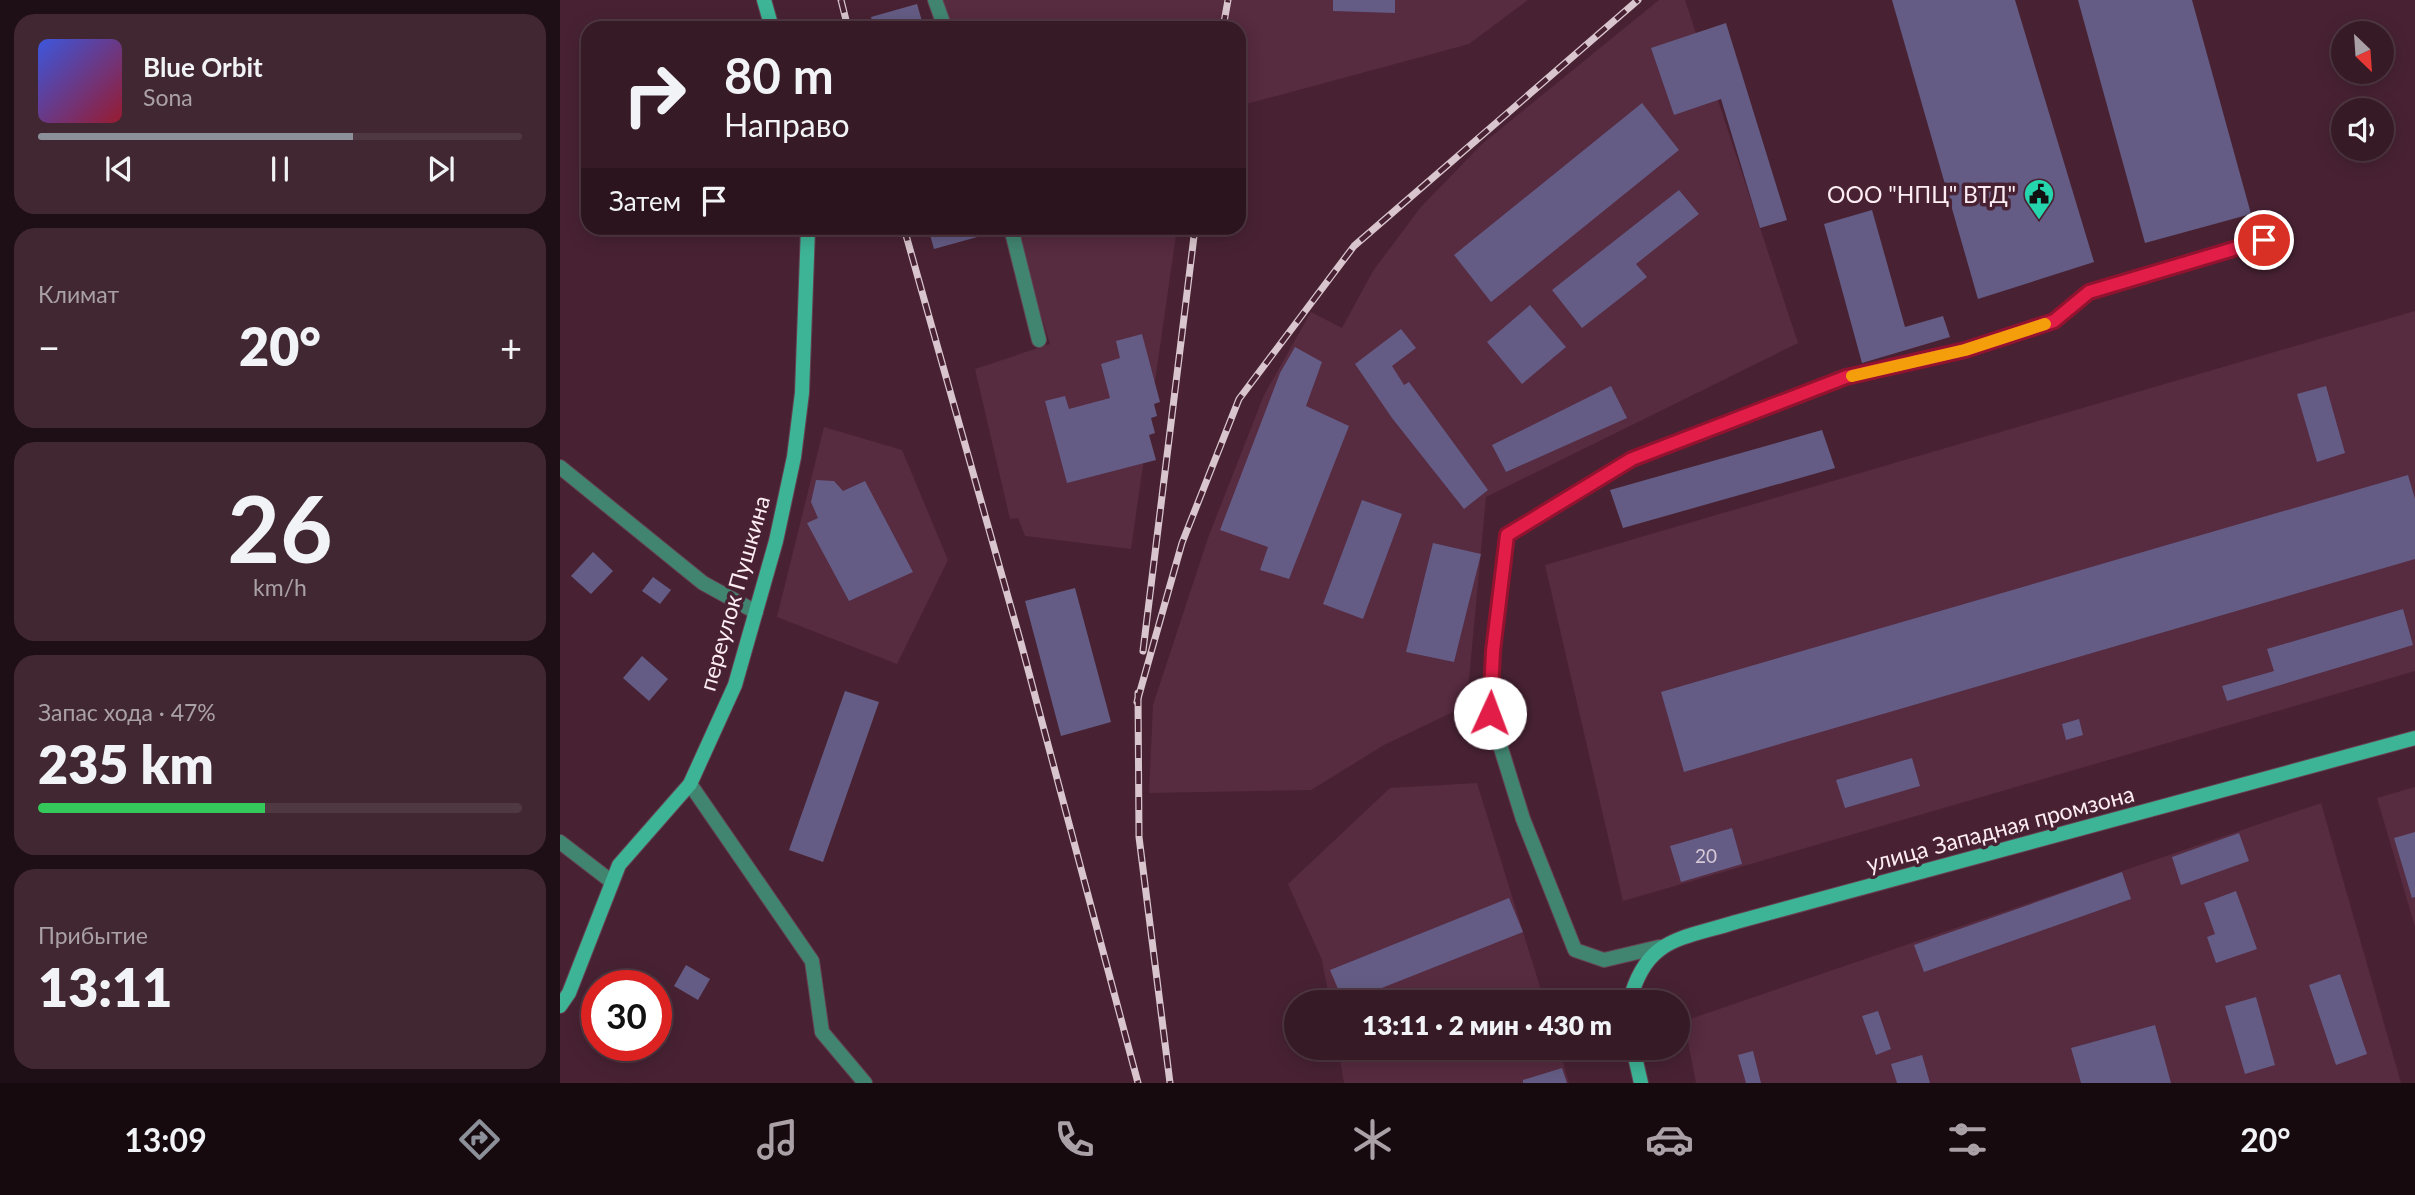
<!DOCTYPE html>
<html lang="ru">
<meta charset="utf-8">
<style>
:root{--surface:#361a26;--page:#412732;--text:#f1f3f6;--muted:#aaa1a7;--line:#503843;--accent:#8c9099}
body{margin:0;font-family:Lato,sans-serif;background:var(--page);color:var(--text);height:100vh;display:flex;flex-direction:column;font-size:26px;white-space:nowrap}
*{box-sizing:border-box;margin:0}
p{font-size:23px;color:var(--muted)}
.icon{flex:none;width:38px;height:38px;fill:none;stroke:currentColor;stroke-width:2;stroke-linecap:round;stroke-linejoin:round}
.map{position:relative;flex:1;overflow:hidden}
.panel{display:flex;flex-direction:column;gap:14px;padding:14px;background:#1e0e15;width:560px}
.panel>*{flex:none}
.guide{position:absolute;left:21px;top:21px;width:665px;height:214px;border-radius:21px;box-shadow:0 4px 18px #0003,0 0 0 2px var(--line);background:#361a26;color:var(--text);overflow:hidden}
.needle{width:46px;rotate:155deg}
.buttons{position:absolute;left:1771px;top:21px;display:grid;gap:14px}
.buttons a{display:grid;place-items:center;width:63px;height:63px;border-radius:50%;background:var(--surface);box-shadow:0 4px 18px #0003,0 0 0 2px var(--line);font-size:35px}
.speed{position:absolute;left:21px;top:970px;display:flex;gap:14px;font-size:35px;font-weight:700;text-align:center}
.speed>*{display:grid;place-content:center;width:91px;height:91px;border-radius:50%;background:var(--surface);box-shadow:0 4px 18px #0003,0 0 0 2px var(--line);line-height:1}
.speed .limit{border:10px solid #d22;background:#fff;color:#111}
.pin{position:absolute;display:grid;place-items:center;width:60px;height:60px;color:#fff;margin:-30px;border:4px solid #fff;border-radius:50%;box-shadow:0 2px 7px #0007}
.me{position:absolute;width:77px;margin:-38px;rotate:2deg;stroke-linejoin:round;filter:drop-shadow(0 0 5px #0008)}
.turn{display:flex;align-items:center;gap:24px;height:147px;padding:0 28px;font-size:32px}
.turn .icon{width:91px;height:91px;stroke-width:2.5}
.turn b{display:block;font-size:49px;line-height:60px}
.then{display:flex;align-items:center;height:66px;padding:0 28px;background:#0003;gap:14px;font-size:26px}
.big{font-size:52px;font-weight:800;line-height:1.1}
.panel .widget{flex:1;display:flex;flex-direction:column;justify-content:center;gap:10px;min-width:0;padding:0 24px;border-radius:21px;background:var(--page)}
.panel .dial{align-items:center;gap:0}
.dial b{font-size:91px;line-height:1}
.song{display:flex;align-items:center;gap:21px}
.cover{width:84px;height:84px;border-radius:10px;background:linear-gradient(135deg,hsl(230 70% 55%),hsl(350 70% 35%))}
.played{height:7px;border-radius:4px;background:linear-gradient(90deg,var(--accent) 65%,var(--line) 65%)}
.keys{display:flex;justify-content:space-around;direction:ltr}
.heat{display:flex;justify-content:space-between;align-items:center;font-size:38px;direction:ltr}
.charge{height:10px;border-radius:5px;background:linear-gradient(90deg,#34c759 47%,var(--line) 0)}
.trip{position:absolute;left:724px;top:990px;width:406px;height:70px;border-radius:35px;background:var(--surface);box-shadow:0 4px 18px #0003,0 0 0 2px var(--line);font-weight:800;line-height:70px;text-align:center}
.menu{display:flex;height:112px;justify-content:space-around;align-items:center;background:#160a0f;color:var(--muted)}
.menu .icon{width:49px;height:49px}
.menu .active{color:var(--accent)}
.menu b{font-size:32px;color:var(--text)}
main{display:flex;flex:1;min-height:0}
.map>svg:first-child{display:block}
.built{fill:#572b40}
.building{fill:#645c84}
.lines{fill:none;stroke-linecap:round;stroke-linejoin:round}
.street-casing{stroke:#654252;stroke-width:16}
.secondary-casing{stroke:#654252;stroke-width:16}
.street{stroke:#418571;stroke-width:14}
.secondary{stroke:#3eb496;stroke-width:14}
.rail-casing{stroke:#d9c5cd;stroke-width:7}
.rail{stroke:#482233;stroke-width:4.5;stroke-dasharray:13;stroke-linecap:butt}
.route-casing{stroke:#92132f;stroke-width:18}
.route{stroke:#e11d48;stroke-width:12}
.slow{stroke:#f59e0b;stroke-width:12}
.labels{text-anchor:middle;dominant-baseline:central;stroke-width:7;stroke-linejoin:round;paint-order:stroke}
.number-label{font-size:19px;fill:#d7c9d7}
.poi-label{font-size:23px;fill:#fdedf3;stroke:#482233;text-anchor:end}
.street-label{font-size:23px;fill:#fdedf3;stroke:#482233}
</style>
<main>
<section class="panel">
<div class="widget">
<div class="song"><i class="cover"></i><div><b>Blue Orbit</b><p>Sona</p></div></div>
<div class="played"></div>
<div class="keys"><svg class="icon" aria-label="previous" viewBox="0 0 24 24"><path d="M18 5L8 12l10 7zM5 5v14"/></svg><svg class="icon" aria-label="pause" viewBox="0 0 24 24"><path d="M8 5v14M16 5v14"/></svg><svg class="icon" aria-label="next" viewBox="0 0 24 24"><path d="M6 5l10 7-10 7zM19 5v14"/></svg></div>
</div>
<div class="widget"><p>Климат</p>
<div class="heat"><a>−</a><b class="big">20°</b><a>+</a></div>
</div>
<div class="widget dial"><b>26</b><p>km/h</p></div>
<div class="widget"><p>Запас хода · 47%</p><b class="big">235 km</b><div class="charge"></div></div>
<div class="widget"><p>Прибытие</p><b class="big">13:11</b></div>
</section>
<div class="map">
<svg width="1855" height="1083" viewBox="0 0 1855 1083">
<rect width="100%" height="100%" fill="#482233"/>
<g class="built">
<polygon points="380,0 968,0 909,44 679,106 679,28 390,28"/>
<polygon points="1099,0 1125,0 1238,343 926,497 908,690 895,711 824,745 751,790 589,793 593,705 648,538 704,395 751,312 782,328 813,271 860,208 922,144"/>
<polygon points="492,228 617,228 571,549 465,536 458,518 450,519 415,369 490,344 457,238"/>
<polygon points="1855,311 1855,671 1063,901 985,565"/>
<polygon points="264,427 342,450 388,560 337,664 217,617"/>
<polygon points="917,783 985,1003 770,1003 762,960 728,884 830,788"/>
<polygon points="1855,787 1855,927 1817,798"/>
<polygon points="1761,803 1841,1083 1136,1083 1124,1021"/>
<polygon points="778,1048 999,1048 1009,1083 784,1083"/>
</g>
<g class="building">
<polygon points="773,0 835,0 835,13 773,11"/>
<polygon points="1332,0 1455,0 1534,262 1418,299"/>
<polygon points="1518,0 1632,0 1691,214 1585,243"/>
<polygon points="357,4 364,28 314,28 311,17"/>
<polygon points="1166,23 1227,220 1200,228 1161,99 1114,115 1091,48"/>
<polygon points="1082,103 1119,150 931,302 894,255"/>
<polygon points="1119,190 1139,214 1076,264 1087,277 1022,328 992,290"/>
<polygon points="1312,210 1345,327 1383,316 1390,337 1302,363 1264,224"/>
<polygon points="368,228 439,228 439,231 374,249"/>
<polygon points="970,305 1006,347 962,384 927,342"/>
<polygon points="841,329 856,348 832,366 844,385 849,382 928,490 904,509 832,418 795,364"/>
<polygon points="582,334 600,402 594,404 597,416 591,418 595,433 589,435 596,460 507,483 485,401 505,396 509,409 550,398 541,364 560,358 556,341"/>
<polygon points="735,347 762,362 746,406 789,426 729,579 700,570 708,547 660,530 720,373"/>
<polygon points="1051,386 1067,418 946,472 932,445"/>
<polygon points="1766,386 1785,453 1757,462 1737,394"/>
<polygon points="1262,430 1275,468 1063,528 1050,490"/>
<polygon points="1848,475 1855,499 1855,559 1124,772 1101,692"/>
<polygon points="256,480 274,481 283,491 305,481 353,572 289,601 247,523 258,518 251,502"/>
<polygon points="802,500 842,514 803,619 763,604"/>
<polygon points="873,543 921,554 894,662 846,652"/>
<polygon points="33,552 53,571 31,594 11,576"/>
<polygon points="93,577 111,590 100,604 82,591"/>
<polygon points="515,588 551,722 501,736 465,601"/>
<polygon points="1843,609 1853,645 1667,701 1662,686 1714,671 1707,649"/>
<polygon points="82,656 108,679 89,701 63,678"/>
<polygon points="285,691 319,702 263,862 229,850"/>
<polygon points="1519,719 1523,735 1506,740 1502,724"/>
<polygon points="1352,758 1360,786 1285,808 1276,780"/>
<polygon points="1172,828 1182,864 1121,882 1110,846"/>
<polygon points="1855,832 1855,897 1852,898 1834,838"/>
<polygon points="1679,833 1689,861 1621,885 1612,857"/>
<polygon points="1562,872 1571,899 1364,972 1354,945"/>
<polygon points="1676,891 1697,949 1656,963 1647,937 1655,934 1644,903"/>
<polygon points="949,898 963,932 784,1003 770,970"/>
<polygon points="126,965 150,979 138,1000 114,986"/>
<polygon points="1780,974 1807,1054 1776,1065 1749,985"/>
<polygon points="1696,997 1715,1065 1685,1074 1665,1006"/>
<polygon points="1318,1011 1331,1049 1316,1055 1302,1016"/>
<polygon points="1595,1025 1611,1083 1521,1083 1511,1048"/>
<polygon points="1193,1051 1201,1083 1186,1083 1178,1055"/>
<polygon points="1362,1055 1370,1083 1337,1083 1331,1064"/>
<polygon points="1002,1068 1007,1083 963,1083 963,1080"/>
</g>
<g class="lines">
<g class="street-casing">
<g id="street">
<polyline points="375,0 385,28"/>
<polyline points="451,228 479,340"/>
<polyline points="0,467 143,583 196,612"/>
<polyline points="130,784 252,961 262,1032 305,1083"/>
<polyline points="0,842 52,882"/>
<polyline points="1099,947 1044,960 1015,950 963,819 930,713 933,651 947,535 1072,459 1286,377 1405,350 1494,321 1529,292 1704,240"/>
</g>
</g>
<g class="secondary-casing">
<g id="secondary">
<polyline points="204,0 212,28"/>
<path d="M1069,1003C1086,937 1119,940 1176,922L1855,738"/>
<polyline points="0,1006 9,993 59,865 130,784 175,685 216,541 234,457 242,393 248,228"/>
<polyline points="1073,1048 1081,1083"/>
</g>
</g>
<use href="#street" class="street"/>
<use href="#secondary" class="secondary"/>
<g class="rail-casing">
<g id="rail">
<polyline points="281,0 288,28"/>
<polyline points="663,28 668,0"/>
<polyline points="344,228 461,643 578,1083"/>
<polyline points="583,651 635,228"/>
<polyline points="578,693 579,837 610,1083"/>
<polyline points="577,702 622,543 679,399 794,246 1078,0"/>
</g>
</g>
<use href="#rail" class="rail"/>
</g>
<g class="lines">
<g class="route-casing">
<polyline id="route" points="930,713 933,651 947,535 1072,459 1286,377 1405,350 1494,321 1529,292 1704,240"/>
</g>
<use href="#route" class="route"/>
<polyline class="slow" points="1292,376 1405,350 1485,324"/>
</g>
<defs>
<g id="civic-pin" transform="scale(1.575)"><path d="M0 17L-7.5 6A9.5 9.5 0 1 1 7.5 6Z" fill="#25d5ae" stroke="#482233"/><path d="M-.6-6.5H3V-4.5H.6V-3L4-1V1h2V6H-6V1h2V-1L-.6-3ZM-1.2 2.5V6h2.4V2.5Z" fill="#111"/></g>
</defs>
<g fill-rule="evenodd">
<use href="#civic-pin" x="1479" y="194"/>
</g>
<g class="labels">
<g class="number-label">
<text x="1146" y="855">20</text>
</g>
<g class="poi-label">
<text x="1456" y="194">ООО "НПЦ" ВТД"</text>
</g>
<g class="street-label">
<text transform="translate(174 593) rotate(-74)">переулок Пушкина</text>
<text transform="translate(1440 828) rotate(-15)">улица Западная промзона</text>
</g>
</g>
</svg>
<div class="buttons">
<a><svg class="needle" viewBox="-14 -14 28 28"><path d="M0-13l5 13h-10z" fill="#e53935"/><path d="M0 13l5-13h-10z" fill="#aaa1a7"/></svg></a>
<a><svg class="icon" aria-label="sound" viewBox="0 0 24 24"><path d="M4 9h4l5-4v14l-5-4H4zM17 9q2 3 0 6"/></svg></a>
</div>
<div class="speed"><div class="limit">30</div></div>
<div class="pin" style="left:1704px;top:240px;background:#d93025"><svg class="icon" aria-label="arrive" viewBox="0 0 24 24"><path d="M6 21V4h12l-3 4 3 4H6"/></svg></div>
<svg class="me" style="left:930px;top:713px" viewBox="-20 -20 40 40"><circle r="19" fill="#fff"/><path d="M0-13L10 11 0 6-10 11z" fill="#e11d48"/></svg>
<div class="trip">13:11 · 2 мин · 430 m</div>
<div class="guide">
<div class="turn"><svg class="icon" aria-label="right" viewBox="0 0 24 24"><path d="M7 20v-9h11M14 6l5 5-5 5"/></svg><div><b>80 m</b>Направо</div></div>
<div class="then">Затем<svg class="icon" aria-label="arrive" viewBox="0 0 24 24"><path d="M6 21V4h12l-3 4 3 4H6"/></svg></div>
</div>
</div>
</main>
<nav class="menu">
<b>13:09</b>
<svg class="icon active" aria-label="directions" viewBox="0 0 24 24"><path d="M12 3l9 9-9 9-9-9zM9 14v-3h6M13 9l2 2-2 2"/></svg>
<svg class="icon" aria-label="music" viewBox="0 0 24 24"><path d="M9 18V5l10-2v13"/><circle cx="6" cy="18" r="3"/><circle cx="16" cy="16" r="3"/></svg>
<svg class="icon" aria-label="phone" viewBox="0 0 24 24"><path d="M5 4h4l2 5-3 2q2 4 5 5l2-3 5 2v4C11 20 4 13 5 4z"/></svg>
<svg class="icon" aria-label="climate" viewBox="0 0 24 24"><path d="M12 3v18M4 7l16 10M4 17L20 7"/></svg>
<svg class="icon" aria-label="car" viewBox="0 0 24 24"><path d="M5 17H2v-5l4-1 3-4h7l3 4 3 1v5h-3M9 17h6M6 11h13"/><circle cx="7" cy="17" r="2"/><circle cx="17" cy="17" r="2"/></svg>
<svg class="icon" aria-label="filters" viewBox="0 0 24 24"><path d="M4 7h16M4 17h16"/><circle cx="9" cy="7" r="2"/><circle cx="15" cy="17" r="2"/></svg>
<b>20°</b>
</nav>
